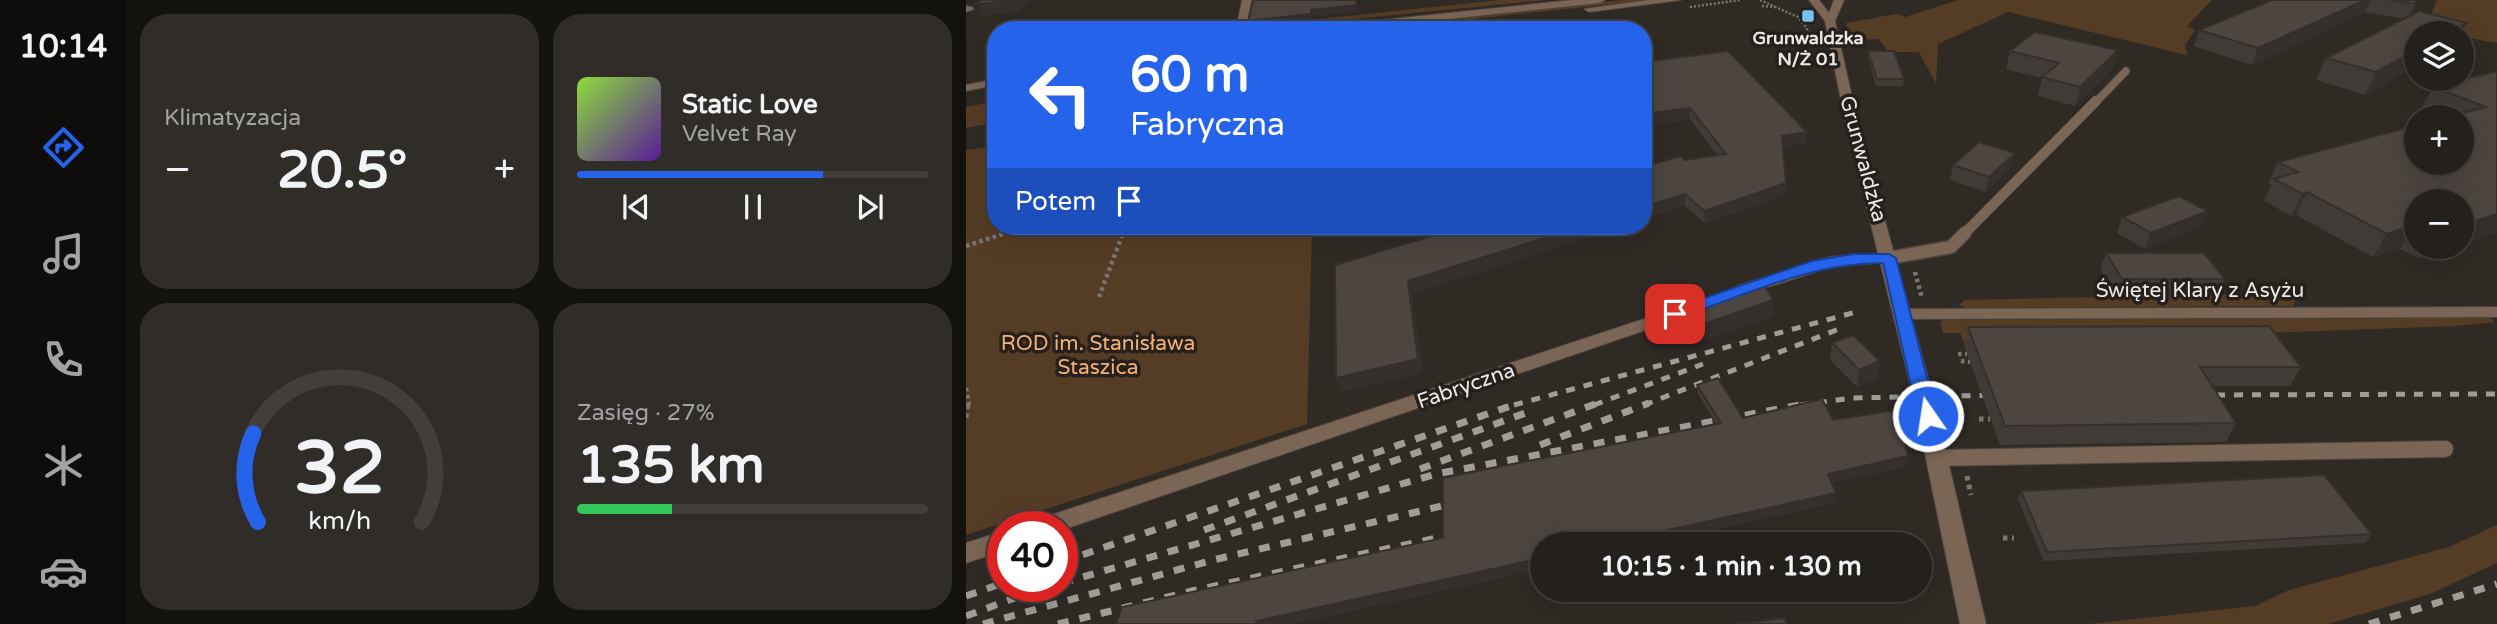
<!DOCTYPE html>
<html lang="pl">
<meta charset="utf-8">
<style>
:root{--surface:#24201c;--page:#302d29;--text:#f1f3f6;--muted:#a3a3a3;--line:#413e3b;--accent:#2563eb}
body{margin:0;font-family:"Varela Round",sans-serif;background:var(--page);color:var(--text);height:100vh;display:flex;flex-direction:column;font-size:26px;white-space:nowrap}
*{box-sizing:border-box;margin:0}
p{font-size:23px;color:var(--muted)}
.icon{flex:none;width:38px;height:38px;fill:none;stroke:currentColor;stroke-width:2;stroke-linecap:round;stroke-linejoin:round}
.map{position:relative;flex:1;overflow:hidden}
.side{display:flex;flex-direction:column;gap:14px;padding:14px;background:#14120f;width:840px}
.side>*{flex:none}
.banner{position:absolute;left:21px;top:21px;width:665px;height:214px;border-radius:28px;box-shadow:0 7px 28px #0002,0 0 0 2px var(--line);background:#2563eb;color:#fff;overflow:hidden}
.controls{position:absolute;left:1438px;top:21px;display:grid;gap:14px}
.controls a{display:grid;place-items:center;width:70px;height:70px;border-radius:50%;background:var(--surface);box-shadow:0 7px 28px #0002,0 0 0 2px var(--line);font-size:35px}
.speed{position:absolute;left:21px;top:511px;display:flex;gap:14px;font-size:35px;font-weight:700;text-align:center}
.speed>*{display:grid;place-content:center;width:91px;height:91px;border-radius:50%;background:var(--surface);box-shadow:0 7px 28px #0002,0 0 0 2px var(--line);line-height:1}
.speed .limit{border:10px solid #d22;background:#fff;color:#111}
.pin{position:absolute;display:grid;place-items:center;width:60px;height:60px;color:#fff;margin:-30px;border-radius:14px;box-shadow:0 4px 10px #0006}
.me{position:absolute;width:77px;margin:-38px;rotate:347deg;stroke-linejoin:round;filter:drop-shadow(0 0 5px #0008)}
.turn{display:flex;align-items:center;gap:24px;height:147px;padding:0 28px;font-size:32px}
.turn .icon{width:91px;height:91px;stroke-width:2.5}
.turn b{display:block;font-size:49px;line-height:60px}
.then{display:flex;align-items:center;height:66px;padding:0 28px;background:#0003;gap:14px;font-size:26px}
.big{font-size:52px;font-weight:700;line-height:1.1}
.side .tile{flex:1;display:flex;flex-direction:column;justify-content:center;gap:10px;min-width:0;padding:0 24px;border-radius:28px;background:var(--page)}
.side .dial{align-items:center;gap:0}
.dial svg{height:182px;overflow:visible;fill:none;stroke:var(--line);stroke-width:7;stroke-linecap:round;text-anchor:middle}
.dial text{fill:var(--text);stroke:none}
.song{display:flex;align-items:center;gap:21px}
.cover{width:84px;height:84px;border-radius:10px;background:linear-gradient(135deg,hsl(90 70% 55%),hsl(270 70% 35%))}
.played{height:7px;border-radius:4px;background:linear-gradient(90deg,var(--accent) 70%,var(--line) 70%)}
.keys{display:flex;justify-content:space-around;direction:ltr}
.heat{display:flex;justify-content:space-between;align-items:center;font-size:38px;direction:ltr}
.charge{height:10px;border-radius:5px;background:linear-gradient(90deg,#34c759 27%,var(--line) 0)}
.side .tiles{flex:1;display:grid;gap:14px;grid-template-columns:repeat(2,1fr)}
.trip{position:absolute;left:564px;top:532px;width:402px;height:70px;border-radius:35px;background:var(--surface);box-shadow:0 7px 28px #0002,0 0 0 2px var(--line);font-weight:700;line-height:70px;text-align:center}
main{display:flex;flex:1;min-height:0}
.menu{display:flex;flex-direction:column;width:126px;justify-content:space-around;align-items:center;background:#0e0d0b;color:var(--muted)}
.menu .icon{width:49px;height:49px}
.menu .on{color:var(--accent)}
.menu b{font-size:32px;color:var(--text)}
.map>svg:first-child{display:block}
.green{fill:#553c25}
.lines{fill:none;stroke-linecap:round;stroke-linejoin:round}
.service-far3-casing{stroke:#4a4540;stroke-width:9}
.service-far2-casing{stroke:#4a4540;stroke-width:11}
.service-far1-casing{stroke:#4a4540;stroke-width:15}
.service-casing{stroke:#4a4540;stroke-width:18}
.minor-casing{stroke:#4a4540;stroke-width:2}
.tertiary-casing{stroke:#4a4540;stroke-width:2}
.path-far3{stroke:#7a7571;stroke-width:2.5;stroke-dasharray:2 2;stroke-linecap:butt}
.path-far2{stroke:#7a7571;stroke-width:3.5;stroke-dasharray:2.5 2.5;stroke-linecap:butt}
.path-far1{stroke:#7a7571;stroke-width:4.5;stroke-dasharray:3.5 3.5;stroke-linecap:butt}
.path{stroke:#7a7571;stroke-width:5;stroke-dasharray:4.5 4.5;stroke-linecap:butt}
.service-far3{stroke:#7b6655;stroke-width:7}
.service-far2{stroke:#7b6655;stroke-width:10}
.service-far1{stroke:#7b6655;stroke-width:12}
.service{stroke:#7b6655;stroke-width:16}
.minor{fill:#7b6655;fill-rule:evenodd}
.tertiary{fill:#7b6655;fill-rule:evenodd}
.rail-far1{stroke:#a19c98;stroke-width:5;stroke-dasharray:9 9;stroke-linecap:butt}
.rail{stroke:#a19c98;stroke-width:7;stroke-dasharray:11 11;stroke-linecap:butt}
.wall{fill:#413b37}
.shaded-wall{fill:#35302d}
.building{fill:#4c4540;stroke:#35302d;stroke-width:2}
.route{fill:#2563eb;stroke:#184099;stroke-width:2}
.poi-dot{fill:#76c0f7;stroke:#26201c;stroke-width:2.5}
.labels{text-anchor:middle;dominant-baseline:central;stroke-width:7;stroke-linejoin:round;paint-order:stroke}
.far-poi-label{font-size:18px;font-weight:bold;fill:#ece8e5;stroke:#26201c}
.street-label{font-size:21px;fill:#ece8e5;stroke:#26201c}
.park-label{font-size:21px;fill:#f5b073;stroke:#26201c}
</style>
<main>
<nav class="menu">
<b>10:14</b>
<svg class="icon on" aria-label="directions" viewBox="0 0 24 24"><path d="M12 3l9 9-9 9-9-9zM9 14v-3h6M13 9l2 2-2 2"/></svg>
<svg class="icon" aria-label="music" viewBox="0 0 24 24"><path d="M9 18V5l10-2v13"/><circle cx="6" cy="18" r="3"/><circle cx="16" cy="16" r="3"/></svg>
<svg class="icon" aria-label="phone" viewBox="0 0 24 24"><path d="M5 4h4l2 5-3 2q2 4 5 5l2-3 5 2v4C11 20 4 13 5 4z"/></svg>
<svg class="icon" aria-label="climate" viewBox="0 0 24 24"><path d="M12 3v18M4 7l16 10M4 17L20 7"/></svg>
<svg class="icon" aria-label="car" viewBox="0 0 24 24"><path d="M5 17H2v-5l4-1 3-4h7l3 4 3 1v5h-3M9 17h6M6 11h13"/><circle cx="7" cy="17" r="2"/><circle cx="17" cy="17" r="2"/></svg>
</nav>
<section class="side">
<div class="tiles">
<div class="tile"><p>Klimatyzacja</p>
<div class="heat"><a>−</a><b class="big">20.5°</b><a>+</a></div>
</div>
<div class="tile">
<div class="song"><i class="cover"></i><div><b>Static Love</b><p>Velvet Ray</p></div></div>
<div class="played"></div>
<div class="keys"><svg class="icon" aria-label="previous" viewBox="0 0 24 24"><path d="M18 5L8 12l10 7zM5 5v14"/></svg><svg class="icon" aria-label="pause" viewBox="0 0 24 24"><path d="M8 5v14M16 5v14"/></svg><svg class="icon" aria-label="next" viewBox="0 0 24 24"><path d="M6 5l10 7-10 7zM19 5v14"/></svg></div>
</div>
<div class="tile dial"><svg viewBox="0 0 100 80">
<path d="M14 69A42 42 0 1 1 86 69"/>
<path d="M14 69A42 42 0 0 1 12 30" stroke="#2563eb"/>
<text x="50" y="56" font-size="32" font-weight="700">32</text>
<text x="50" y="72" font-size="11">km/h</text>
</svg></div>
<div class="tile"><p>Zasięg · 27%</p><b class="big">135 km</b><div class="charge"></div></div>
</div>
</section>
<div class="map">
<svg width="1531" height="624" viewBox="0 0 1531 624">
<rect width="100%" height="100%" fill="#302a25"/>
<g class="green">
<polygon points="534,0 580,0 326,25 353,19"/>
<polygon points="656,0 686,0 403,30 370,30"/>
<polygon points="992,0 1246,0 1221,26 1229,30 1219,45 1221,55 1042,12 972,44 970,84 953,52 923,52 912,39 884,40 880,23 930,14 939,17"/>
<polygon points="1471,0 1531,0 1531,43 1496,37 1496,33 1485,33 1461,24"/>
<polygon points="30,101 30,122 0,128 0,107"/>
<polygon points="30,146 30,226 346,226 341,424 0,535 0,150"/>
<polygon points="1325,293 1330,300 1327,306 1000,308 993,305 999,300"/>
<polygon points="1524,317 1529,322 1488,326 999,344 994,333 977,333 974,323 977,320"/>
<polygon points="1531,525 1531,563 1464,594 1362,624 1123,624 1289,606 1323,590 1483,547"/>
</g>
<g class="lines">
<g class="service-far3-casing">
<polyline id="service-far3" points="1129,103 1160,71"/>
</g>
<g class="service-far2-casing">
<polyline id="service-far2" points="998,234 1130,101"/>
</g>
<g class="service-far1-casing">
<polyline id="service-far1" points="923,258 985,247 999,233"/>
</g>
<g class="service-casing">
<polyline id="service" points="970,458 1479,449"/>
</g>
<g class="minor-casing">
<g id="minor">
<polygon points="276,0 286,0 280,30 270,30"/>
<polygon points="0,6 6,7 8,9 0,12"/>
<polygon points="923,253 929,255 931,258 929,261 865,267 777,295 769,290 771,286 863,257"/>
<polygon points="738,299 744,300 747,304 744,308 96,530 96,527 67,527 70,520"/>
<polygon points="1531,307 1531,317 937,319 928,314 937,309"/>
<polygon points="37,531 37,551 0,563 0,543"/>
</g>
</g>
<g class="tertiary-casing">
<g id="tertiary">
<polygon points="607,0 639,0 634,3 378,30 342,30 347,27"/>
<polygon points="683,0 715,0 623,12 618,9"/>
<polygon points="843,0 853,0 863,13 868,0 878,0 869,21 890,115 967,396 1020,624 994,624 947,396 878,115 859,21"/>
<polygon points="30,79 30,85 0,91 0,85"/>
</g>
</g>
<g class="path-far3">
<polyline points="794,0 832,17 848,38"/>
<polyline points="796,6 809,7"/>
<polyline points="724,7 774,0"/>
<polyline points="297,30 334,25"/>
</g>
<g class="path-far2">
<polyline points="35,234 60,226"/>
<polyline points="156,234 159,226"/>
</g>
<g class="path-far1">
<polyline points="0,246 40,233"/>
<polyline points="949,272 956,298"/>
<polyline points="133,297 157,233"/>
<polyline points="992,354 1001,354"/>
<polyline points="995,361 1004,362"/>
<polyline points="0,388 3,405"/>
</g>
<g class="path">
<polyline points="0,418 2,403"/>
<polyline points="1013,419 1024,419"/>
<polyline points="1001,476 1005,495"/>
<polyline points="1037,538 1048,538"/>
</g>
<use href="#service-far3" class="service-far3"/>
<use href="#service-far2" class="service-far2"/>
<use href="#service-far1" class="service-far1"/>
<use href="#service" class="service"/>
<use href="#minor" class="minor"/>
<use href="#tertiary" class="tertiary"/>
<g class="rail-far1">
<polyline points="1232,395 1531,394"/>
<polyline points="548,405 890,312"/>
<polyline points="628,405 737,364"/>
<polyline points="678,405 878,327"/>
<polyline points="834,405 886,398 1036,395"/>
</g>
<g class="rail">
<polyline points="574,445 683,403"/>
<polyline points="454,469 632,403"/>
<polyline points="238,530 565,411"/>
<polyline points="96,562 553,403"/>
<polyline points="96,583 470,474 844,403"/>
<polyline points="0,596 37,583"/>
<polyline points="0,616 81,586"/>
<polyline points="17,624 247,560 480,505"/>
<polyline points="92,624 226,591 480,536"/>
<polyline points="1403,624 1531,584"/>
</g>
</g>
<g class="wall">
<polygon points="1306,0 1451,0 1443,17 1501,23 1495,33 1451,33 1451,66 1399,95 1350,80 1360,58 1438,19 1399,12 1286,65 1228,46 1233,30"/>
<polygon points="1152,50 1147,68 1109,106 1072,96 1076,78 1040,69 1044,51"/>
<polygon points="902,51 938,79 937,86 910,86 902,57"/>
<polygon points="677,62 841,132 840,143 817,147 820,183 820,195 739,223 719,206 677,219 677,167 752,156 724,119 687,125 677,111"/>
<polygon points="1531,71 1531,232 1496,244 1451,201 1451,247 1490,247 1454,259 1434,249 1407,257 1330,215 1325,216 1298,201 1305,185 1302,184 1312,162 1482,117 1456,107 1467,87"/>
<polygon points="987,165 1045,168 1020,192 984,180"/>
<polygon points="1242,211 1236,226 1179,249 1151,233 1156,217"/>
<polygon points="1140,253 1259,279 1252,295 1151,296 1134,269"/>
<polygon points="807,300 806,317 729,343 716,325 715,309"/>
<polygon points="1002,327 1335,367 1324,386 1246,386 1270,423 1260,442 1034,445 998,345"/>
<polygon points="866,343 914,361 912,378 891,387 864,360"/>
<polygon points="731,385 777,418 867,420 942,456 940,466 866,483 870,493 869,503 477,538 750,424 732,394"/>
<polygon points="1055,491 1406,534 1399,543 1078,561 1052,500"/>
</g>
<g class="shaded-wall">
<polygon points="47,0 63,0 52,12 17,16 11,4"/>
<polygon points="391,0 392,12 347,17 347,20 284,27 282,21 345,10"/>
<polygon points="1399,0 1405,0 1399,12 1286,65 1292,48"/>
<polygon points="1501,23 1495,33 1482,33"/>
<polygon points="1152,50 1147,68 1109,106 1114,87"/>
<polygon points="1451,50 1451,66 1399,95 1410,72"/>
<polygon points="724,108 724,119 687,125 686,113"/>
<polygon points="841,132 840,143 816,148 816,136"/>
<polygon points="1049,153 1045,168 1020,192 1023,177"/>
<polygon points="820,183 820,195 739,223 738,211"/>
<polygon points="1341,192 1330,215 1325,216 1336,194"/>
<polygon points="719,194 719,206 677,219 677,207"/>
<polygon points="1242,211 1236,226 1179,249 1185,233"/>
<polygon points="1531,214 1531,232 1496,244 1496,226"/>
<polygon points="1447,225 1434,249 1407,257 1421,234"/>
<polygon points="616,226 658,226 446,294 457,373 376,392 370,378 442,281"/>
<polygon points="1461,247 1490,247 1454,259"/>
<polygon points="807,300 806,317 729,343 729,327"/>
<polygon points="914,361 912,378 891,387 893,370"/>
<polygon points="942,456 940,466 861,484 862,474"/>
<polygon points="870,493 869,503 685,544 639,544"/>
<polygon points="576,558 576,569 328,624 290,624 290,621"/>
</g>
<g class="building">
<polygon points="15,0 47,0 46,1 11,4"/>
<polygon points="287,0 390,0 390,5 345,10 345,14 282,21"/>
<polygon points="1306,0 1399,0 1292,48 1233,30"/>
<polygon points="1423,0 1451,0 1449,4"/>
<polygon points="1453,11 1501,23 1482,33 1451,33 1451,50 1410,72 1360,58"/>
<polygon points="1069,32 1152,50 1114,87 1076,77 1093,63 1044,51"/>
<polygon points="762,51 841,132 816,136 820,183 738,211 719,194 677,207 677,167 714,156 719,160 760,154 724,108 686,113 677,101 677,62"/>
<polygon points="902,51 928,51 938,79 911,79"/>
<polygon points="1531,71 1531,214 1496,226 1496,201 1451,201 1451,227 1447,225 1421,234 1341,192 1336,194 1308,179 1332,172 1312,162 1451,125 1451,163 1496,163 1496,117 1480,117 1520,107 1467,87"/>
<polygon points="1013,142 1049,153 1023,177 987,165"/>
<polygon points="1213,196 1242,211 1185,233 1156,217"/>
<polygon points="499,226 616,226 442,281 452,359 370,378 369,265"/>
<polygon points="1140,253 1238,253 1259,279 1156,279"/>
<polygon points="797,282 807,300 729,327 715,309"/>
<polygon points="1303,326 1335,367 1234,367 1270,423 1039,426 1002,327"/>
<polygon points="887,335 914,361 893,370 866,343"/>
<polygon points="752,378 777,418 856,399 867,420 930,410 942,456 862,474 870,493 639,544 576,544 576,558 290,621 290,624 150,624 156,607 477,538 477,478 755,423 731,385"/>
<polygon points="1358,475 1406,534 1081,552 1055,491"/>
<polygon points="878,536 881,544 856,544 854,539"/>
<polygon points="819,618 821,624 769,624"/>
</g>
<path class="route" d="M887,254H923L930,258L971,416L968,421L962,423L952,416L917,263C846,263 781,294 715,317H704L701,314L704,310L846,261Z"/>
<rect class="poi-dot" x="835" y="9" width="14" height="14" rx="3.5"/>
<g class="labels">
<g class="far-poi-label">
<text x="842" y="38">Grunwaldzka<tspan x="842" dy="21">N/Ż 01</tspan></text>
</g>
<g class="street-label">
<text transform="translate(897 159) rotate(75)">Grunwaldzka</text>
<text x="1234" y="290">Świętej Klary z Asyżu</text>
<text transform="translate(500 386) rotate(-19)">Fabryczna</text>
</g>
<g class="park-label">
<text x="132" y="343">ROD im. Stanisława<tspan x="132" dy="24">Staszica</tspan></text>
</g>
</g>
</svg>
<div class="controls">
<a><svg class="icon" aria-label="layers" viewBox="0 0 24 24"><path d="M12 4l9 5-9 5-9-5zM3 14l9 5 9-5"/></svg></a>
<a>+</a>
<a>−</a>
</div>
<div class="speed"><div class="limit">40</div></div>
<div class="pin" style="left:709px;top:314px;background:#d93025"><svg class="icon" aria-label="arrive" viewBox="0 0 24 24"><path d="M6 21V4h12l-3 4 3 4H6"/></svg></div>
<svg class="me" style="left:962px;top:416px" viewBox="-20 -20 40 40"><circle r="17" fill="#2563eb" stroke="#fff" stroke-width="3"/><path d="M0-11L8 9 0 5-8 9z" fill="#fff"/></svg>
<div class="trip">10:15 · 1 min · 130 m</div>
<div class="banner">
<div class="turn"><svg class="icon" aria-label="left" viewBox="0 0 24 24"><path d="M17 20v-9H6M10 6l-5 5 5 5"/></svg><div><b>60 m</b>Fabryczna</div></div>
<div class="then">Potem<svg class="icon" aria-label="arrive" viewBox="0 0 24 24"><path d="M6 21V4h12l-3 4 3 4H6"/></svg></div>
</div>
</div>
</main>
